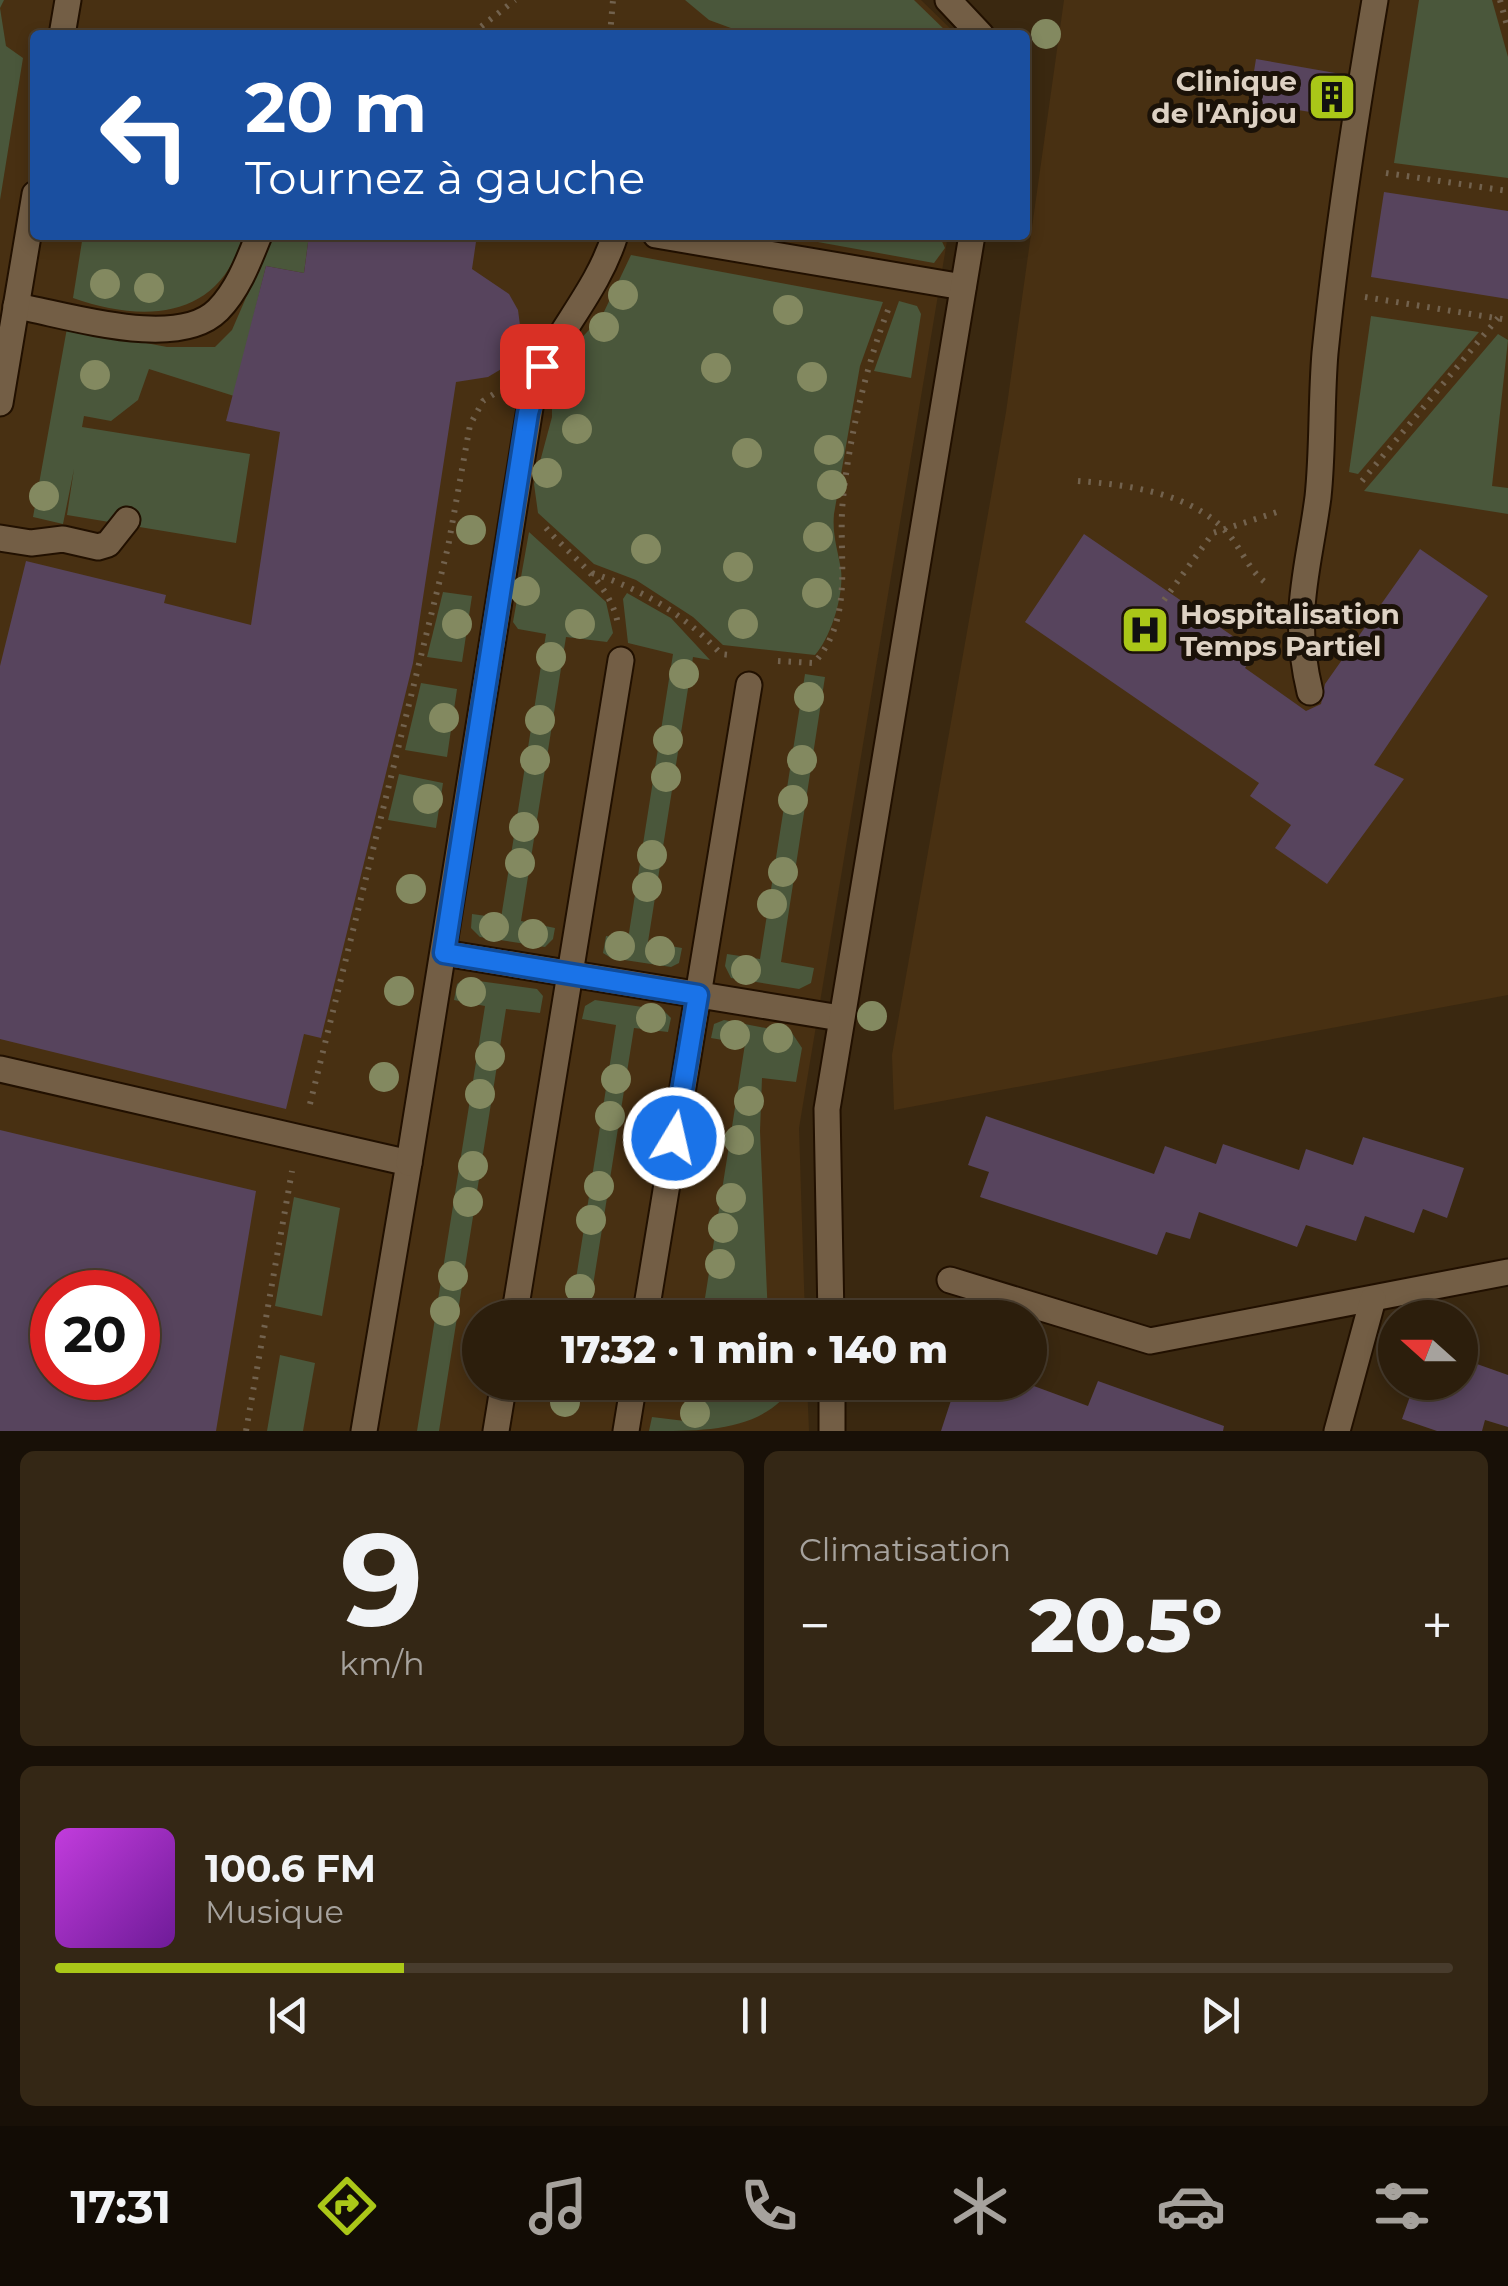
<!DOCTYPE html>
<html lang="fr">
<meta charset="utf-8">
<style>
:root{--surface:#2c1e0c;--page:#342715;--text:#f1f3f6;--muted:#a6a29d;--line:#483c2d;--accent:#aac718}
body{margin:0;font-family:Montserrat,sans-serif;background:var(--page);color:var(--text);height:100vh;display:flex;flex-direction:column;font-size:38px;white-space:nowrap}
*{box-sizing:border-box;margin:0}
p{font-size:32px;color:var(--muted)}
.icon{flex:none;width:55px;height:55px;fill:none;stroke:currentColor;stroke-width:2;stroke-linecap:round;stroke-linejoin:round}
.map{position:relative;height:1431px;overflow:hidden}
.drawer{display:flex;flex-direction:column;gap:20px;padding:20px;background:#181007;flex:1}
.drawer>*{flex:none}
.banner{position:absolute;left:30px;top:30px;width:1000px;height:210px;border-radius:10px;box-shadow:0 5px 15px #0003,0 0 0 2px var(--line);background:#1a4fa0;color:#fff;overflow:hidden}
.needle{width:65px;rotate:291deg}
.controls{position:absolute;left:1378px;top:1300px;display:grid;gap:20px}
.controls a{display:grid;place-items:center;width:100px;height:100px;border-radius:50%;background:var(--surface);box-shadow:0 5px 15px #0003,0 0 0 2px var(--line);font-size:50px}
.speed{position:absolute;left:30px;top:1270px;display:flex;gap:20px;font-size:50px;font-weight:700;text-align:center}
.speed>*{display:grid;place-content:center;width:130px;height:130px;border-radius:50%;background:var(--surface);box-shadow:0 5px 15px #0003,0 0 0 2px var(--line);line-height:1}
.speed .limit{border:15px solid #d22;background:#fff;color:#111}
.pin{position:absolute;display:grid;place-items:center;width:85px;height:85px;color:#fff;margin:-42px;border-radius:20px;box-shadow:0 5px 15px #0006}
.me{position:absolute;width:110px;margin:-55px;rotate:9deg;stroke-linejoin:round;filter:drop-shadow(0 0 8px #0008)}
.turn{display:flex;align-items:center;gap:35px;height:210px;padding:0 50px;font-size:45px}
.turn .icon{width:130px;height:130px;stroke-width:2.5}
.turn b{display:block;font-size:70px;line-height:85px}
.big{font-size:75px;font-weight:800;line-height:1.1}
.drawer .tile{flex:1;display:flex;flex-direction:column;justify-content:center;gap:15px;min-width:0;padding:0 35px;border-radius:15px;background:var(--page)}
.drawer .dial{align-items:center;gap:0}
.dial b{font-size:130px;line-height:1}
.song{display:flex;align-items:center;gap:30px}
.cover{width:120px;height:120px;border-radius:15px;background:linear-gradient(135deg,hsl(290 70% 55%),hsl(280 70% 35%))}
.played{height:10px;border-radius:5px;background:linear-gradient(90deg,var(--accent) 25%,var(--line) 25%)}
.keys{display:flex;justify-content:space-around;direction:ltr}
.heat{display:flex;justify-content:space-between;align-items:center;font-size:55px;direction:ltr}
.drawer .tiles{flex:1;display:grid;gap:20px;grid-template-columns:1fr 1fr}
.tile:last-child{grid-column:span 2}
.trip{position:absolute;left:462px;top:1300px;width:585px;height:100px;border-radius:50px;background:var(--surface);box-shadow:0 5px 15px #0003,0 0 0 2px var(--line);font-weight:800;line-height:100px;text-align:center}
.dock{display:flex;height:160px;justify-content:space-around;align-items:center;background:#120c05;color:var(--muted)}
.dock .icon{width:70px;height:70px}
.dock .current{color:var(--accent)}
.dock b{font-size:45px;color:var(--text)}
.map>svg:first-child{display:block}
.built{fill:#483012;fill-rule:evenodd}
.green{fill:#4a573b}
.building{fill:#57445d;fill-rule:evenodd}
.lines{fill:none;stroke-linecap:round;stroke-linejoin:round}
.minor-casing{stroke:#211000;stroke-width:29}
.path{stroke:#72624e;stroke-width:6;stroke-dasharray:2.5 8;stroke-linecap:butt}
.minor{stroke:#735e45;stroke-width:25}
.tree{fill:#838960}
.route-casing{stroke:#114b97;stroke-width:25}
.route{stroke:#1a73e8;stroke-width:18}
.labels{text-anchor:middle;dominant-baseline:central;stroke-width:10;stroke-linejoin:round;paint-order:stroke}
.poi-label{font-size:28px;font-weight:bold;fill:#ddd1c3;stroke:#1b1208;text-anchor:end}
</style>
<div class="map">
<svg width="1508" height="1431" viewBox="0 0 1508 1431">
<rect width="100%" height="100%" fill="#3a2810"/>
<g class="built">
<path d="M0,0H921L957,35H35V235H948L799,1128L805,1317L480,1318V1382L807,1383L809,1431H0ZM52,1292H138V1378H52Z"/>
<polygon points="1064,0 1508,0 1508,995 894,1110 892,1055 1006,412"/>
</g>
<g class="green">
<polygon points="0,0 4,0 0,8 6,46 23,58 0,200"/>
<polygon points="685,0 914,0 950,35 750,35 709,20"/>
<polygon points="1419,0 1492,0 1508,57 1508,178 1394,163"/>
<path d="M83,235H243C220,320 144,323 73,298Z"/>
<polygon points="273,235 309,235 304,273 266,266 234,396 149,369 138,400 111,421 84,416 82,427 250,454 236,543 67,515 74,469 63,524 33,517 67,328 167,347 215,347 232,330"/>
<polygon points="779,235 939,235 945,248 934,263"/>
<path d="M631,255L883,302L860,366L834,514C832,535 838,550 841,570C844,595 831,637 815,655L723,645L693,617L636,580L594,564L538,513L534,484L552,417V376L559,362L602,316Z"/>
<polygon points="899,301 917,306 921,314 911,378 874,371"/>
<polygon points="1371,316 1479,332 1358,474 1349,472"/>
<polygon points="1498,334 1508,340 1492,486 1508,488 1508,514 1364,491"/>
<polygon points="529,532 606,602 613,633 607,642 566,637 521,921 555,928 553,939 545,947 480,937 471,928 472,914 501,918 546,634 518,629 513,622"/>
<polygon points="443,592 472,596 462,662 427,657"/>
<polygon points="627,593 671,618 710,660 693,657 648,942 682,948 679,963 671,967 611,958 603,953 606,936 628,939 673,654 628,643 623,599"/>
<polygon points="805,674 825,677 781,962 814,968 811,983 799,989 731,978 725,966 727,954 760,959"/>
<polygon points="421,683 457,689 447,757 405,750"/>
<polygon points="399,774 443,783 436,828 388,820"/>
<polygon points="464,979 537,989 543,996 540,1013 506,1009 439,1431 417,1431 485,1006 454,1000 457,984"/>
<polygon points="595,1000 663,1010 671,1018 668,1032 634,1028 588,1317 570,1317 616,1025 582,1019 585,1006"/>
<polygon points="724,1020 792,1033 802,1048 796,1082 762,1078 760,1131 768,1317 702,1317 745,1044 711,1038 714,1024"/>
<polygon points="294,1197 340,1208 322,1316 275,1306"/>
<polygon points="280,1355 315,1363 303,1431 267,1431"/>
<path d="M691,1383V1382L796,1383C764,1431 709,1431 649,1431L652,1417L685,1421Z"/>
</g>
<g class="building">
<polygon points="1256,59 1341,74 1335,116 1249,102"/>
<polygon points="1384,192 1508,211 1508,299 1371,277"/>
<polygon points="309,235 477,235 472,269 509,294 518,310 521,333 517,350 503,368 488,377 456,382 413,663 321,1038 304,1034 286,1109 0,1039 0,666 26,561 166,595 164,603 251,625 280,432 226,421 266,266 304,273"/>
<polygon points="1084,534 1256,652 1245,668 1306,711 1321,704 1325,684 1420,549 1488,596 1374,765 1404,779 1327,884 1275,848 1291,825 1250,796 1259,783 1025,622"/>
<polygon points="986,1116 1154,1174 1165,1146 1216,1164 1223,1144 1299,1170 1306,1149 1353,1165 1363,1137 1464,1168 1447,1218 1423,1209 1414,1233 1365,1216 1356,1241 1306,1225 1297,1247 1199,1212 1190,1239 1166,1232 1157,1255 980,1197 989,1172 968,1165"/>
<path d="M0,1130L256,1191L216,1431H0ZM52,1292H138V1378H52Z"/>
<polygon points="1460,1358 1508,1375 1508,1427 1485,1420 1482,1431 1437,1431 1402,1419 1415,1382 1460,1382"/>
<polygon points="1098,1381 1224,1426 1223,1431 941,1431 957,1382 1023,1382 1088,1406"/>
</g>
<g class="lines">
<g class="minor-casing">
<g id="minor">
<polyline points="948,0 981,35"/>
<polyline points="62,35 68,0"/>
<polyline points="656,235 963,287"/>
<path d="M16,306C68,315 177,351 218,310C238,290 249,260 259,235"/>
<polyline points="0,403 35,194"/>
<polyline points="0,538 31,543 63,539 98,547 108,544 127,520"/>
<path d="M1310,692C1291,613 1308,573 1318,497C1323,450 1321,401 1325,353C1337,234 1355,118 1375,0"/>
<polyline points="444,953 840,1018"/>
<polyline points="0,1069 409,1163 364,1431"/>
<path d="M409,1163L533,389C554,334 597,293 615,235"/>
<polyline points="950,1280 1150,1341 1508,1272"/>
<polyline points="514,1318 621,660"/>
<polyline points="645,1318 749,685"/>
<polyline points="831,1318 827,1109 972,235"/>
<polyline points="832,1382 832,1431"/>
<polyline points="496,1431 504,1382"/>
<polyline points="626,1431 634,1382"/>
<polyline points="1337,1431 1373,1299"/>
</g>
</g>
<g class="path">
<polyline points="1500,0 1508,29"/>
<polyline points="473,33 515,0"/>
<polyline points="610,35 613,0"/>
<polyline points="1386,173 1508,191"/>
<polyline points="1365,297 1508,320"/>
<path d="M1078,481C1129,485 1195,493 1230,536C1243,552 1251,574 1269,585"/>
<polyline points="1362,481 1498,318"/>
<path d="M546,528C572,558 610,582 618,624"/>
<path d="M592,573C643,590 684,614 721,654L730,655"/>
<polyline points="1164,600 1213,533 1280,511"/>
<path d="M778,661L814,663C856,616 837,555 843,499C849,439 866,366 888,310"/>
<polyline points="310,1104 448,547 470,425 483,401 497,392"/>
<polyline points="246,1431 292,1171"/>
</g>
<use href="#minor" class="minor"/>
</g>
<g class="tree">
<circle cx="1046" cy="34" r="15"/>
<circle cx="105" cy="284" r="15"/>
<circle cx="149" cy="288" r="15"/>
<circle cx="623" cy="295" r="15"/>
<circle cx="788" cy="310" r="15"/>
<circle cx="604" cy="327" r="15"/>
<circle cx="716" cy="368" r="15"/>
<circle cx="95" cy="375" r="15"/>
<circle cx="812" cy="377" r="15"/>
<circle cx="563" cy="394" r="15"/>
<circle cx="577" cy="429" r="15"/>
<circle cx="829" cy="450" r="15"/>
<circle cx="747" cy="453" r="15"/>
<circle cx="547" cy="473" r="15"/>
<circle cx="832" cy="485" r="15"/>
<circle cx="44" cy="496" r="15"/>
<circle cx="471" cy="530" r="15"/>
<circle cx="818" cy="537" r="15"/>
<circle cx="646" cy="549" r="15"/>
<circle cx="738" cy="567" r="15"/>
<circle cx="525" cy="591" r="15"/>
<circle cx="817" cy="593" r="15"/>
<circle cx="457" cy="624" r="15"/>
<circle cx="580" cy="624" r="15"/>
<circle cx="743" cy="624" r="15"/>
<circle cx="551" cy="657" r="15"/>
<circle cx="684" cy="674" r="15"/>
<circle cx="809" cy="697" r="15"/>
<circle cx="444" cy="718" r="15"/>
<circle cx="540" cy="720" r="15"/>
<circle cx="668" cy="740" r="15"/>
<circle cx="535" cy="760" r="15"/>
<circle cx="802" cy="760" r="15"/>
<circle cx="666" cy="777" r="15"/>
<circle cx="428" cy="799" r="15"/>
<circle cx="793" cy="800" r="15"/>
<circle cx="524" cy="827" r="15"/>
<circle cx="652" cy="855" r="15"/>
<circle cx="520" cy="863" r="15"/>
<circle cx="783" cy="872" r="15"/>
<circle cx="647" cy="887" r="15"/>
<circle cx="411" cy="889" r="15"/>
<circle cx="772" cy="904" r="15"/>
<circle cx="494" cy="927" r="15"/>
<circle cx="533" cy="934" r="15"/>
<circle cx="620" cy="946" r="15"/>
<circle cx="660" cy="951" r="15"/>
<circle cx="746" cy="970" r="15"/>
<circle cx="399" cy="991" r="15"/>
<circle cx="471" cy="992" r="15"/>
<circle cx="872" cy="1016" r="15"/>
<circle cx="651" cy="1018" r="15"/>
<circle cx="735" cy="1035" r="15"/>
<circle cx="778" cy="1038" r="15"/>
<circle cx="490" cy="1056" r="15"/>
<circle cx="384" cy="1077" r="15"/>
<circle cx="616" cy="1079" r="15"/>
<circle cx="480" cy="1094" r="15"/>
<circle cx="749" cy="1101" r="15"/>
<circle cx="610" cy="1116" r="15"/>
<circle cx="739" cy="1140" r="15"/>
<circle cx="473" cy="1166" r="15"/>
<circle cx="599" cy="1186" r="15"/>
<circle cx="731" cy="1198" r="15"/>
<circle cx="468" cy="1202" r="15"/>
<circle cx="591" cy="1220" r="15"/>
<circle cx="723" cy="1228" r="15"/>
<circle cx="720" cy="1264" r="15"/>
<circle cx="453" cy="1276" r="15"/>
<circle cx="580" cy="1289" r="15"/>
<circle cx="445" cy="1311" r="15"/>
<circle cx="565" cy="1402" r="15"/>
<circle cx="695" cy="1413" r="15"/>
</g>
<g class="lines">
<g class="route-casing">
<polyline id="route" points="542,366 528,413 444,953 698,995 674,1138"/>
</g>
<use href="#route" class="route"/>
</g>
<defs>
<g id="building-square" transform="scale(2.5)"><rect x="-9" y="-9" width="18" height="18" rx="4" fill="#aac718" stroke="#1b1208"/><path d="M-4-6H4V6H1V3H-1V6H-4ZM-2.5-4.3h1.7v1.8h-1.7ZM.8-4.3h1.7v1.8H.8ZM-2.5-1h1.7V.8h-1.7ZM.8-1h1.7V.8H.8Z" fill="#111"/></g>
<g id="hospital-square" transform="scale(2.5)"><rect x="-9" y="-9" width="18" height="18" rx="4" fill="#aac718" stroke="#1b1208"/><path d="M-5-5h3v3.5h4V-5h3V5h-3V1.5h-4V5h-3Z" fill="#111"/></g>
</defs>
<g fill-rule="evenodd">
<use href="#building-square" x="1332" y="97"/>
<use href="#hospital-square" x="1145" y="630"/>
</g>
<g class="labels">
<g class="poi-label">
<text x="1297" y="81">Clinique<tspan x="1297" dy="32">de l'Anjou</tspan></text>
<text x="1180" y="614" text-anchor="start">Hospitalisation<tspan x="1180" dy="32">Temps Partiel</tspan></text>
</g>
</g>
</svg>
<div class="controls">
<a><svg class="needle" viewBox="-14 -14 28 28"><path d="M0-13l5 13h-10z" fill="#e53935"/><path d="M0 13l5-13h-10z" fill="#a6a29d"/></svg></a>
</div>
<div class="speed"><div class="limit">20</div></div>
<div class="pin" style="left:542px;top:366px;background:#d93025"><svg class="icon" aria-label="arrive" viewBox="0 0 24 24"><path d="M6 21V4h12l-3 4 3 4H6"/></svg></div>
<svg class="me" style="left:674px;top:1138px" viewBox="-20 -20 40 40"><circle r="17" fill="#1a73e8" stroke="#fff" stroke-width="3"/><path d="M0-11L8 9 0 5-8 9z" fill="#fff"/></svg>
<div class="trip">17:32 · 1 min · 140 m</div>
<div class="banner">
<div class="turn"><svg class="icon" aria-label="left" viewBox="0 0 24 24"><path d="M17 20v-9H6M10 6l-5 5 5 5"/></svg><div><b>20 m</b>Tournez à gauche</div></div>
</div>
</div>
<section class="drawer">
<div class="tiles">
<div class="tile dial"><b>9</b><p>km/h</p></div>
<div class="tile"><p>Climatisation</p>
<div class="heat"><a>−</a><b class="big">20.5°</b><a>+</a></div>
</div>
<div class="tile">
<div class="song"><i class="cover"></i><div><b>100.6 FM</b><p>Musique</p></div></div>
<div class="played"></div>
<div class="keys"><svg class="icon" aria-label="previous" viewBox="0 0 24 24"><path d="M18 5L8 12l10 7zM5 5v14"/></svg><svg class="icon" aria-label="pause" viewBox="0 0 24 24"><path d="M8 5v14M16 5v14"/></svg><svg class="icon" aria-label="next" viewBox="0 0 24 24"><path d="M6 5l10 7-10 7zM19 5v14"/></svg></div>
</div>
</div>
</section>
<nav class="dock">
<b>17:31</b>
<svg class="icon current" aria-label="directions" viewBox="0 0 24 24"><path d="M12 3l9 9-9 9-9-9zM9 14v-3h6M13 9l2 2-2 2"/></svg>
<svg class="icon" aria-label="music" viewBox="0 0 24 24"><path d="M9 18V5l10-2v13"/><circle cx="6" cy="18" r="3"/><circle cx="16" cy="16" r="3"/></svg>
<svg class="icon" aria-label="phone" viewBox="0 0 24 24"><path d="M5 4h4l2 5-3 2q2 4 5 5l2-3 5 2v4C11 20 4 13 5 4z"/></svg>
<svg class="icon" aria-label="climate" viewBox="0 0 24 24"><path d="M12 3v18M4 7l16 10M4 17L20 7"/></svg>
<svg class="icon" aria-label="car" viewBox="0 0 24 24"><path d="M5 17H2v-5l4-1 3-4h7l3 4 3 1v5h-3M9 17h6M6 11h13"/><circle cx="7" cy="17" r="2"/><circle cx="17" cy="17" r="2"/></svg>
<svg class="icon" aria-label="filters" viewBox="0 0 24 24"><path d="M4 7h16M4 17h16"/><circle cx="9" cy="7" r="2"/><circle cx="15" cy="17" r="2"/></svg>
</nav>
